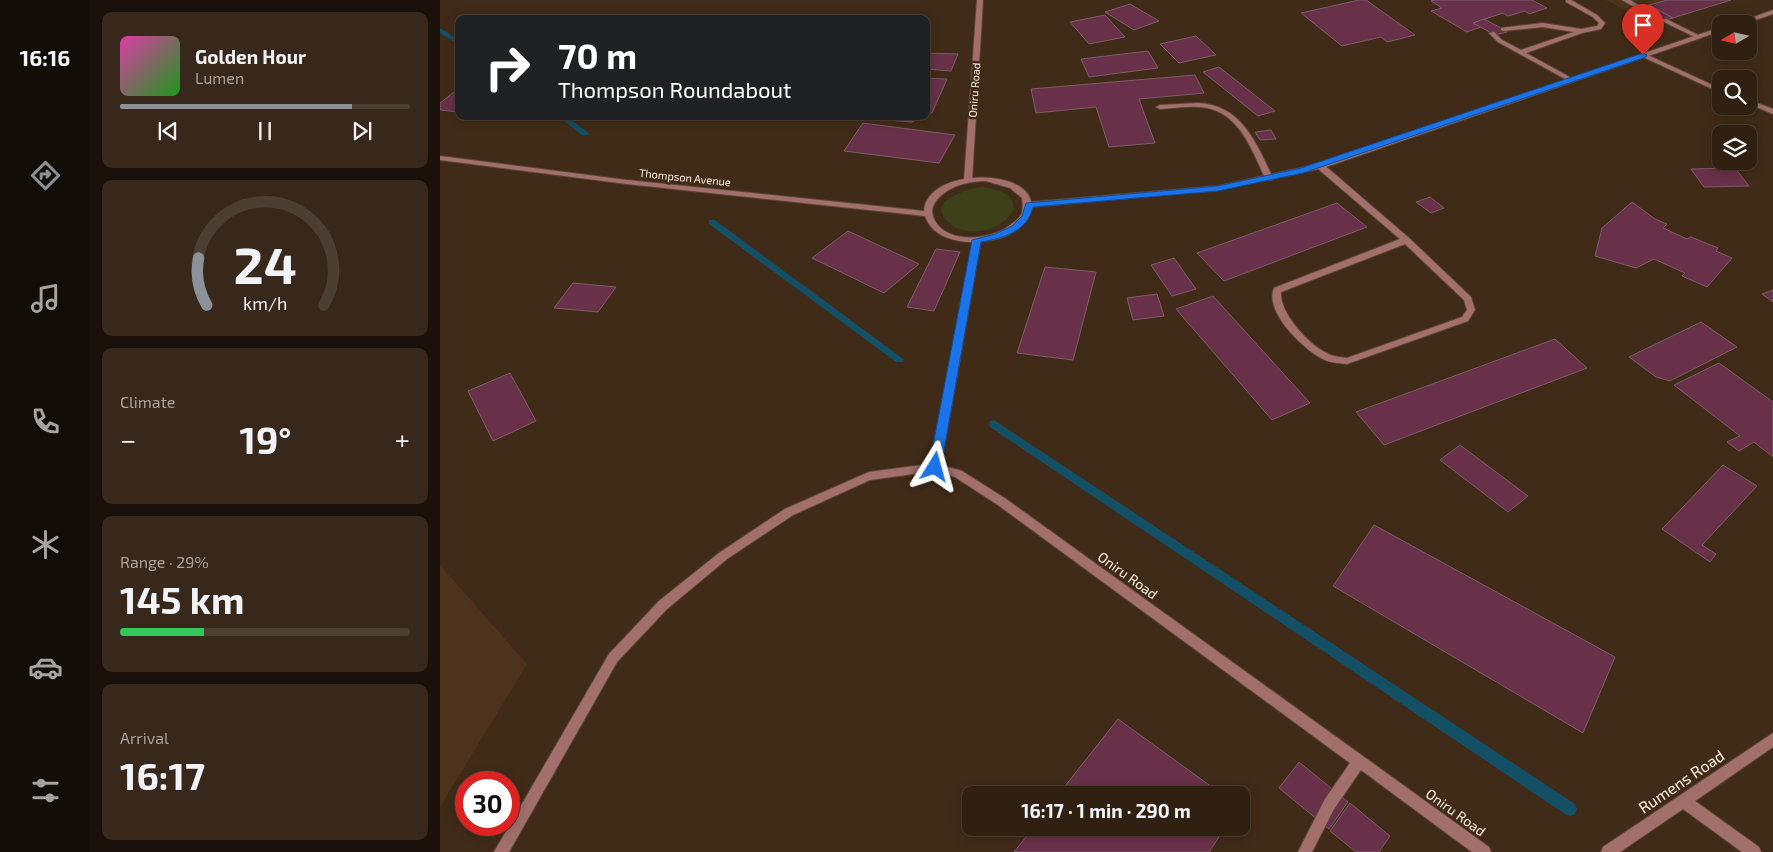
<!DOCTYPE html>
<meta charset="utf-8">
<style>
:root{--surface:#302012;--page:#38281b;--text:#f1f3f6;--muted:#a8a39f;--line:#4b3e32;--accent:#8c9099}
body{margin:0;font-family:"Exo 2",sans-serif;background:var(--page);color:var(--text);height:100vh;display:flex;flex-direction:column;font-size:19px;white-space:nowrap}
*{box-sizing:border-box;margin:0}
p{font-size:16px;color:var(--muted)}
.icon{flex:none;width:28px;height:28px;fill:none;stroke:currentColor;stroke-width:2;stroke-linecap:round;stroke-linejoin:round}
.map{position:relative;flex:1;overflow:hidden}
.panel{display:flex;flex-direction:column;gap:12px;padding:12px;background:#1a120a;width:350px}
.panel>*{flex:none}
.top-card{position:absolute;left:15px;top:15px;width:475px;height:105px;border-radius:10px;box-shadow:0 2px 12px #0003,0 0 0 1px var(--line);background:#202124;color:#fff;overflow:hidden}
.needle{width:32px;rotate:261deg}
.tools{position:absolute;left:1272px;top:15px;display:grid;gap:10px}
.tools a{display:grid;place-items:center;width:45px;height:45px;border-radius:10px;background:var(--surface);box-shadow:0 2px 12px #0003,0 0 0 1px var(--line);font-size:25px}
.speed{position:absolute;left:15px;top:771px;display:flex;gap:10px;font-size:25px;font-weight:700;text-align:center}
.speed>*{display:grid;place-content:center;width:65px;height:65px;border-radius:50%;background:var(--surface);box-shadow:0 2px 12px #0003,0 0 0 1px var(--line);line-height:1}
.speed .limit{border:8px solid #d22;background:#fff;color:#111}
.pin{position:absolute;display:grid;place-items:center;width:42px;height:42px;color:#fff;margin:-51px -21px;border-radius:50% 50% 50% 0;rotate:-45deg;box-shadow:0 0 5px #0007}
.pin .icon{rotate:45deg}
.me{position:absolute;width:55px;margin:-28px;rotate:8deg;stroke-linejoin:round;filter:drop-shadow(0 0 4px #0008)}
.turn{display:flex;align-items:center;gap:18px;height:105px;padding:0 20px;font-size:22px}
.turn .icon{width:65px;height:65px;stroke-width:2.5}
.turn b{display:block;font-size:35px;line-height:42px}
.big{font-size:38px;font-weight:700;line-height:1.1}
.panel .card{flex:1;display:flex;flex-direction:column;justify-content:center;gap:8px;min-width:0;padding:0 18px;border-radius:10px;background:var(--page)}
.panel .dial{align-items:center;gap:0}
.dial svg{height:130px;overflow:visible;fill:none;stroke:var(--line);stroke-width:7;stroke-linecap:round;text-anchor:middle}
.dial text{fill:var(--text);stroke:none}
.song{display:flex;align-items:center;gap:15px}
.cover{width:60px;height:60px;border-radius:8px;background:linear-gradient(135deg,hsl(320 70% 55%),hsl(120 70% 35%))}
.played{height:5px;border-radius:2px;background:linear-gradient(90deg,var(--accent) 80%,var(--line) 80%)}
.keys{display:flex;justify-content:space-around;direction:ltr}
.heat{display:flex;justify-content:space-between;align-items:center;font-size:28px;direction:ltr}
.charge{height:8px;border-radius:4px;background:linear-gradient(90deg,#34c759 29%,var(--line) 0)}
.trip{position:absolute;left:522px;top:786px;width:288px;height:50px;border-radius:10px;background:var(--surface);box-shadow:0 2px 12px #0003,0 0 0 1px var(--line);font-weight:700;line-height:50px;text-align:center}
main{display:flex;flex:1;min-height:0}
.menu{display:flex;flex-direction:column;width:90px;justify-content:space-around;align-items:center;background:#130d07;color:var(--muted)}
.menu .icon{width:35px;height:35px}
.menu .active{color:var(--accent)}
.menu b{font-size:22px;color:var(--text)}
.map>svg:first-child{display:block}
.built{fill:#4d331b}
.green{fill:#3c411a}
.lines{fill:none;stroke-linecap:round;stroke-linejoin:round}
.stream{fill:#134f65;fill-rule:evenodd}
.building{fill:#693149;stroke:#7b5c68}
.service-casing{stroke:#5b4735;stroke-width:2}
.minor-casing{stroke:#5b4735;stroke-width:2}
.tertiary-casing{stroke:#5b4735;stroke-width:2}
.service{fill:#a26f6d;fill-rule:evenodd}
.minor{fill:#a26f6d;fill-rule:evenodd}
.tertiary{fill:#a26f6d;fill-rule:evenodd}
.route{fill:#1a73e8;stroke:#114b97}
.labels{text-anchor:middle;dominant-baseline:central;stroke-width:5;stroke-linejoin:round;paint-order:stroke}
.far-street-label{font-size:11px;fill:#fef0e5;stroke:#402b18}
.street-label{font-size:14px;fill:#fef0e5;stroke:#402b18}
.near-street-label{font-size:16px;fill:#fef0e5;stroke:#402b18}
</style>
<main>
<nav class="menu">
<b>16:16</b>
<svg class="icon active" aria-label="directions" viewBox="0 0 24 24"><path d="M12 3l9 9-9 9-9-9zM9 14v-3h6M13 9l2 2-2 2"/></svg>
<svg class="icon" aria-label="music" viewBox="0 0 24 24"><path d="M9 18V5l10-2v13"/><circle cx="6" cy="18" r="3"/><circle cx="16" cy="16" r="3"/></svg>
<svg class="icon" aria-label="phone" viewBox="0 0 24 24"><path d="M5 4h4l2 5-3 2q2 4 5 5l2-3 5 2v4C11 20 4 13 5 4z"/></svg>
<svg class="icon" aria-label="climate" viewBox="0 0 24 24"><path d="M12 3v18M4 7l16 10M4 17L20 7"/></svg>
<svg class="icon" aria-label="car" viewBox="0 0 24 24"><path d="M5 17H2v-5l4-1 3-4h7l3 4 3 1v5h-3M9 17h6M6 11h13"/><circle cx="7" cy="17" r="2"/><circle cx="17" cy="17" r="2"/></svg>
<svg class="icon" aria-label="filters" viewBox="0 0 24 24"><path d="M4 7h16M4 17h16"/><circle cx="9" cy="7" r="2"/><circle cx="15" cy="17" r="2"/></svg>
</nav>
<section class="panel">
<div class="card">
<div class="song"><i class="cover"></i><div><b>Golden Hour</b><p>Lumen</p></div></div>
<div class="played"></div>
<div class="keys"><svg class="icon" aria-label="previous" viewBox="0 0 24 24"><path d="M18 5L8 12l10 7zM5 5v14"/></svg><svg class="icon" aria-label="pause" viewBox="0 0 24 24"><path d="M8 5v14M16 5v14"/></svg><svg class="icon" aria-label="next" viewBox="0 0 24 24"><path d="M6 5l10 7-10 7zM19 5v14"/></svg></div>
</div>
<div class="card dial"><svg viewBox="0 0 100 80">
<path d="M14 69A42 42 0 1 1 86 69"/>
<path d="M14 69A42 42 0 0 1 9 40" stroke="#8c9099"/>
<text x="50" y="56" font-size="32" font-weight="700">24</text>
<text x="50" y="72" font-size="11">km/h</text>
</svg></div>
<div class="card"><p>Climate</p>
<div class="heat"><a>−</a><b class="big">19°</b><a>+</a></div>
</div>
<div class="card"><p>Range · 29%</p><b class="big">145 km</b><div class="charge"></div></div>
<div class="card"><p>Arrival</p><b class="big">16:17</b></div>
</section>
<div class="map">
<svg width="1333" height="852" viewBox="0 0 1333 852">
<rect width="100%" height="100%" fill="#402b18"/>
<g class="built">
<polygon points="1166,0 1291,0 1212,24"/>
<polygon points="0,565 87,664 0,807"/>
</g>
<path class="green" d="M542,187C557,189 573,192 574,209C564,231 525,240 507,221C487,200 528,189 542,187Z"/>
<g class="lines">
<g class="stream">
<polygon points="0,28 19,40 19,45 0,33"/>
<polygon points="118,116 126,116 150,134 143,136"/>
<polygon points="269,220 275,220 462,358 464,360 462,362 456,362 269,224"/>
<polygon points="554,420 1135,804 1137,809 1135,814 1130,816 1125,814 550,427 549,424 550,421"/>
</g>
</g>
<g class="building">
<polygon points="919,0 926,0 975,35 947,42 941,37 902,46 861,13"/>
<polygon points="995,0 1092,0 1107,8 1089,14 1085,11 1068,16 1063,13 1033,23 1041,27 1027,32 991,11 1002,8 991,1"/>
<polygon points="1228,0 1291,0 1233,18 1209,5"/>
<polygon points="690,4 719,21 694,30 665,12"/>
<polygon points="1209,5 1233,18 1212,24 1189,11"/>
<polygon points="665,15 685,37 649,44 630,22"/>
<polygon points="1044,19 1063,29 1067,32 1055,35 1033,23"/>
<polygon points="756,36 776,55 739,63 720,44"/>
<polygon points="708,51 718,68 649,77 641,59"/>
<polygon points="486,53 518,54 511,71 486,69"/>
<polygon points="779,67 835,111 818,116 763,72"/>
<polygon points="755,75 764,93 699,99 715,143 669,147 656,107 596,113 591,89"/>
<polygon points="486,78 507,79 492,113 486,113"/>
<polygon points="14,92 19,92 19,112 0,110 0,103"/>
<polygon points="435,116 476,116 473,122 433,119"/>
<polygon points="423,123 515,135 499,163 404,151"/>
<polygon points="831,130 836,139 820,140 815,132"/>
<polygon points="1295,168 1309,186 1264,187 1251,169"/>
<polygon points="990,197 1004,208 991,213 976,202"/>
<polygon points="1192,202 1215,219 1227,224 1223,228 1247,239 1251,237 1278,248 1276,251 1292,258 1267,287 1242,276 1245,273 1214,259 1196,268 1155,256 1162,228"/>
<polygon points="897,203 927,227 784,281 757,253"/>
<polygon points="408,231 479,264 444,293 372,258"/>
<polygon points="496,249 520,252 494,311 467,307"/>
<polygon points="734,258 756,289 732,296 711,265"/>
<polygon points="605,267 656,272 633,360 577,353"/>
<polygon points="133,283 176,287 158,312 114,308"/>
<polygon points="1333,290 1333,302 1322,294"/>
<polygon points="717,294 724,316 693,320 687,298"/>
<polygon points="773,296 870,403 832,420 736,309"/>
<polygon points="1261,322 1297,347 1230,381 1216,377 1189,357"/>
<polygon points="1115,339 1147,368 944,445 916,412"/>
<polygon points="1279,363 1333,402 1333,457 1314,442 1299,451 1287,442 1300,436 1234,385"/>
<polygon points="70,373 96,421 53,441 28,391"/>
<polygon points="1020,445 1088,496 1068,512 1000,460"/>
<polygon points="1283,465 1317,486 1262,545 1276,554 1270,562 1222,529"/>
<polygon points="934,525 1175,657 1143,733 893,586"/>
<polygon points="678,719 783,795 618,795"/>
<polygon points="859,762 908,802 889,829 839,788"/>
<polygon points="910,803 950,836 939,852 916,852 890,831"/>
<polygon points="593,828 785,828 769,852 574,852"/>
</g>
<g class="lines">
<g class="service-casing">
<g id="service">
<polygon points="1126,0 1131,0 1157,15 1165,23 1161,29 1142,33 1086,53 1133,79 1133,81 1129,81 1058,42 1049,33 1054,32 1062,40 1081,50 1134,32 1103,27 1063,31 1061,30 1061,28 1103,23 1141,29 1157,26 1159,23 1153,17 1126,2"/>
<polygon points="1182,0 1190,0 1203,8 1198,9"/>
<polygon points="1222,19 1226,19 1262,37 1257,38 1222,21"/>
<polygon points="1203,53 1281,89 1281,93 1201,56 1201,54"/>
<polygon points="1309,100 1333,109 1333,114 1309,104"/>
<path d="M758,103C802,105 816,143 833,178L832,180H826L825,178C813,152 800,114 767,108C752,105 735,108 720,109L716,107L720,105Z"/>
<path d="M877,164H883L969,238L1031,297L1035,310L1028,321L907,364C898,363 889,363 881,358C862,348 824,311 834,288L960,239L877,168ZM965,244L1024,300L1027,310L1022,317L907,358C901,357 896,357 891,355C871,348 839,313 841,292Z"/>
</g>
</g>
<g class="minor-casing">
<g id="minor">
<polygon points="537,0 543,0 532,180 528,182 524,180"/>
<polygon points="537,237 541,240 501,465 522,471 566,499 1049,847 1051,852 1032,852 921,770 894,809 872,852 858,852 885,799 910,763 558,505 515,477 495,471 430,480 353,515 287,559 227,609 177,662 69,852 54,852 169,654 219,601 279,553 345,509 429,472 490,464 533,240"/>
<polygon points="1333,733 1333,747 1255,801 1319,847 1321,852 1302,852 1243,809 1180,852 1161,852 1163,847"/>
</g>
</g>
<g class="tertiary-casing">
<g id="tertiary">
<polygon points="1333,10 1333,14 1304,24 1294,24"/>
<path d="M1281,27V31L883,168L778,190L591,207L592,209C585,220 579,229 568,235C543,246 496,247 485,216L187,184L0,160V156L187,180L484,211C487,168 586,168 591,202L778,186L878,164ZM546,181L570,188L582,198C584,214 582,217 569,226C550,240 508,244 495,221C484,203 508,188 523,184C530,182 538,181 546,181Z"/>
</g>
</g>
<use href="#service" class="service"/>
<use href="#minor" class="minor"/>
<use href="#tertiary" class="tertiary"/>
</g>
<path class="route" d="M1203,53L1207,55L1206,57L863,173L778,191L593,207C587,232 564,238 541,242L501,467L495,471L491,470L489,467L532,240L555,234L572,226L582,216L586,203L778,186L861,168Z"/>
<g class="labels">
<g class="far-street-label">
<text transform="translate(534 90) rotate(-86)">Oniru Road</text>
<text transform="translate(245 177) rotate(6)">Thompson Avenue</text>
</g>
<g class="street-label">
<text transform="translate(688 575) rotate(36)">Oniru Road</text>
<text transform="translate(1016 812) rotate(36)">Oniru Road</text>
</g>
<g class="near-street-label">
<text transform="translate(1241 781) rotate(-34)">Rumens Road</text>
</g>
</g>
</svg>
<div class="tools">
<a><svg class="needle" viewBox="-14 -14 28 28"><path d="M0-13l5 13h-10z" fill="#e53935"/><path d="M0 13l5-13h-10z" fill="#a8a39f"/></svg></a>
<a><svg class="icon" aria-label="search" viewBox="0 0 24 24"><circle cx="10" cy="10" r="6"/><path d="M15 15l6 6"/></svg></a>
<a><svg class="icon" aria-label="layers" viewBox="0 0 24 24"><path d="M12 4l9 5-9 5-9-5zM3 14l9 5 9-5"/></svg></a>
</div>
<div class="speed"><div class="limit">30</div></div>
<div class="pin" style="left:1203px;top:55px;background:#d93025"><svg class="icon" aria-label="arrive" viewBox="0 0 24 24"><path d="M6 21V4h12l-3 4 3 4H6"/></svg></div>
<svg class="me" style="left:495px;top:467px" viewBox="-20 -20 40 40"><path d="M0-17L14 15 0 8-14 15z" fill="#1a73e8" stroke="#fff" stroke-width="4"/></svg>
<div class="trip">16:17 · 1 min · 290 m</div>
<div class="top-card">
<div class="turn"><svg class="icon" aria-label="right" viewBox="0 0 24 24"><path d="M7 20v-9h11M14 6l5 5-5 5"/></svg><div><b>70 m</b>Thompson Roundabout</div></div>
</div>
</div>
</main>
